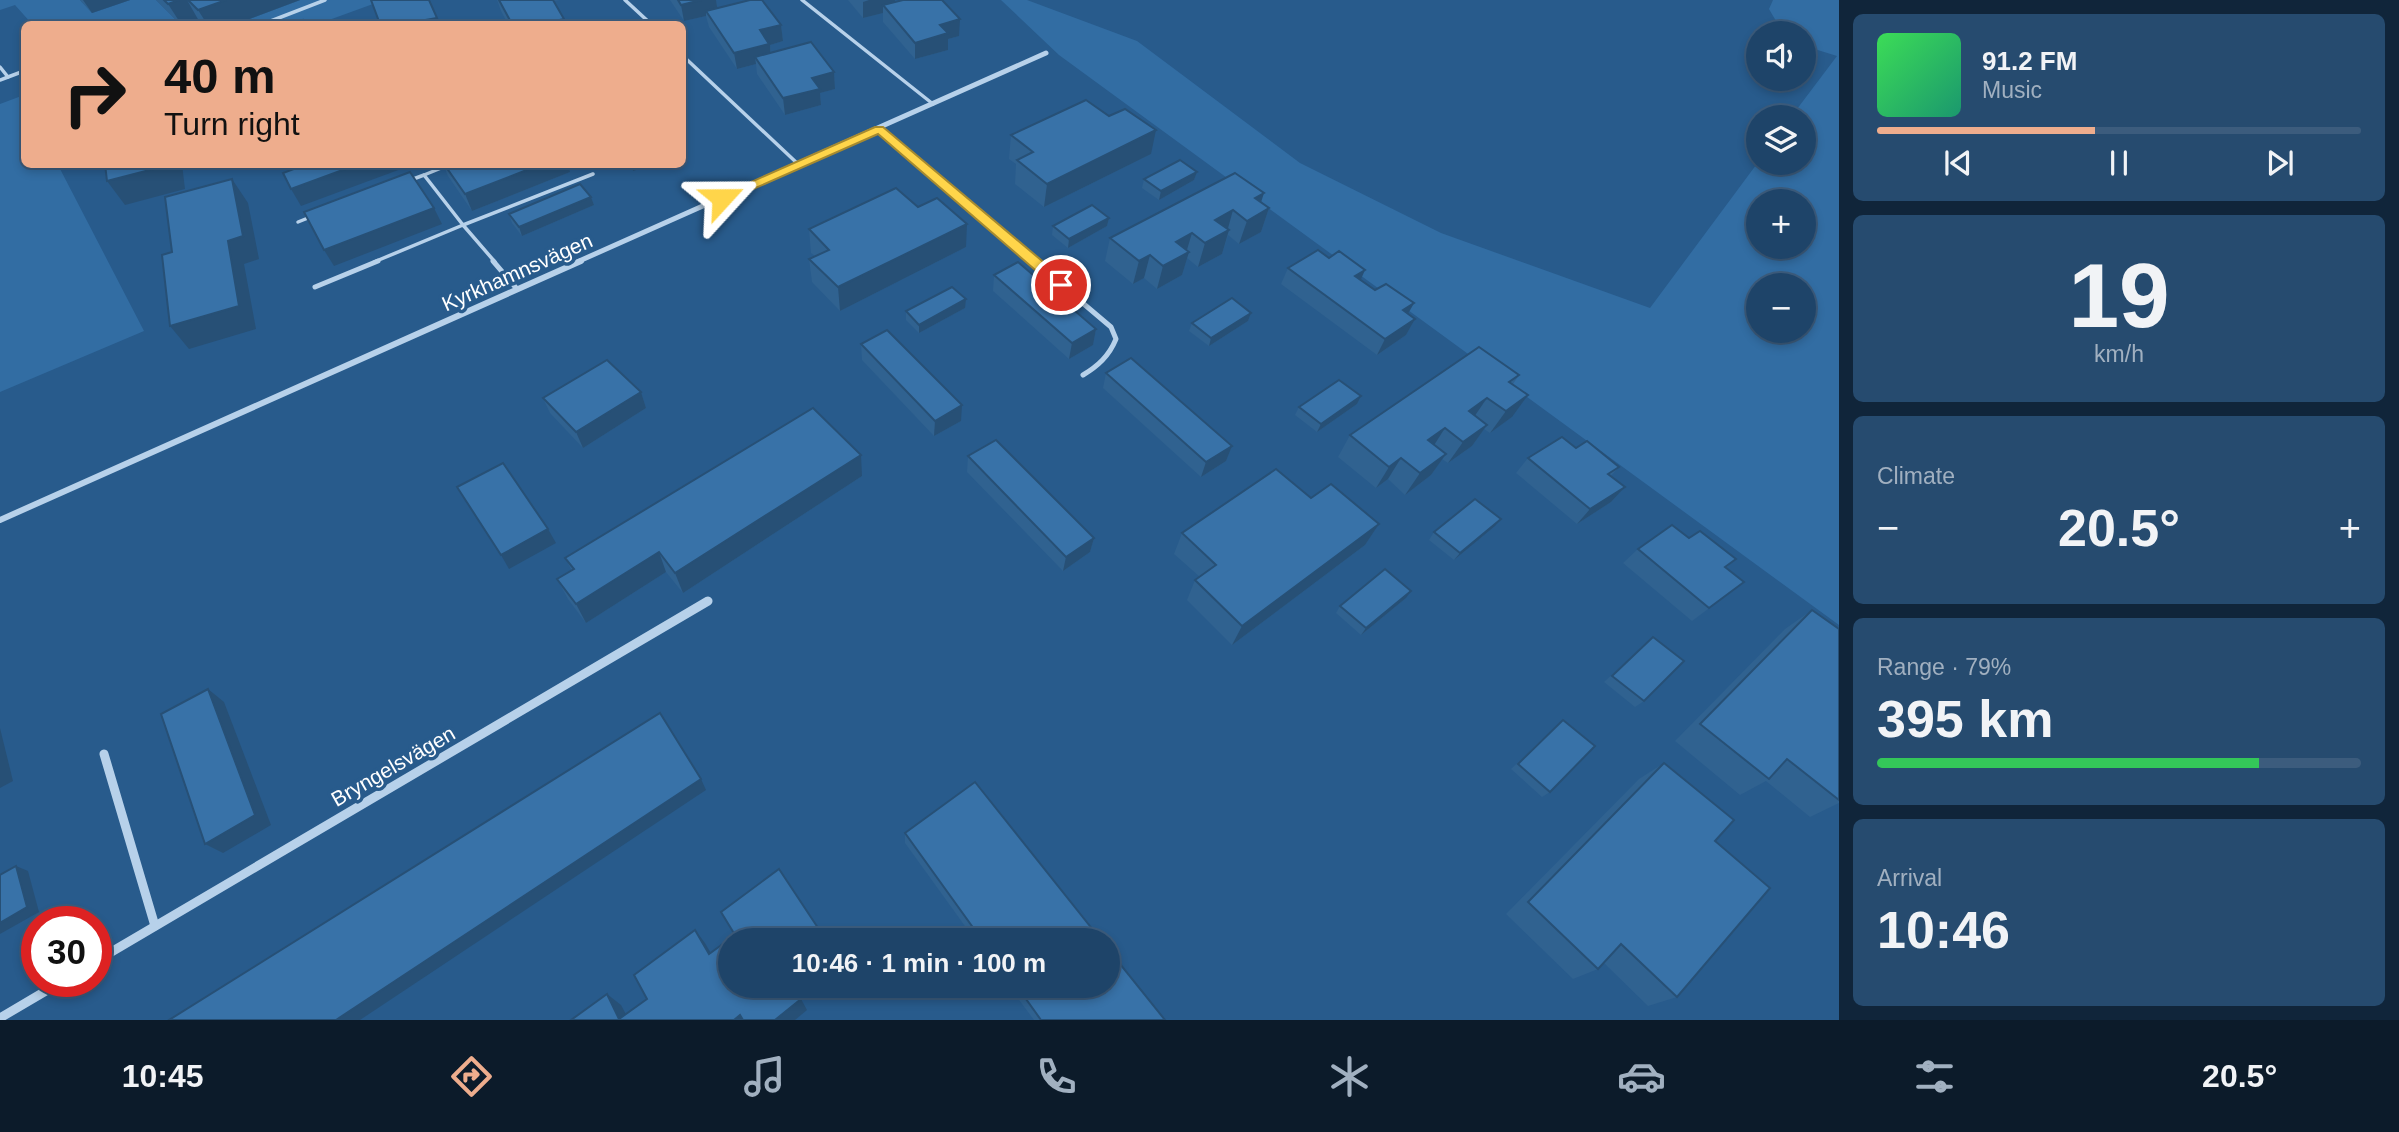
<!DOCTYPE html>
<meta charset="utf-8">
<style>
:root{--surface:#1e4469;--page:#264b6f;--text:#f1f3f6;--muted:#a1b0c0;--line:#3c5c7d;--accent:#eead8d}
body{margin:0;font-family:Helvetica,sans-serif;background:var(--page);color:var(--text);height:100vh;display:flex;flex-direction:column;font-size:26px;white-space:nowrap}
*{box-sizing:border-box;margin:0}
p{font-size:23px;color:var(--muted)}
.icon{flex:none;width:38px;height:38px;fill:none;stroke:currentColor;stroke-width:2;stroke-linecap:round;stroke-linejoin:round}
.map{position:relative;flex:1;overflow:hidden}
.panel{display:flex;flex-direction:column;gap:14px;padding:14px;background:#10253a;width:560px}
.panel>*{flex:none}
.hud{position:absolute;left:21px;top:21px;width:665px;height:147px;border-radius:10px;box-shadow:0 4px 10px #0003,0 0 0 2px var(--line);background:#eead8d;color:#111;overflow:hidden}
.buttons{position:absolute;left:1746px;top:21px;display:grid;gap:14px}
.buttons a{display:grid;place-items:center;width:70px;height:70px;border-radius:50%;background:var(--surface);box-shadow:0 4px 10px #0003,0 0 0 2px var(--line);font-size:35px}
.speed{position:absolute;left:21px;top:906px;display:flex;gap:14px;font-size:35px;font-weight:700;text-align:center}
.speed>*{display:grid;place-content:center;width:91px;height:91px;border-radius:50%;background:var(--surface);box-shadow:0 4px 10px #0003,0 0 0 2px var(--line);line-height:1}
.speed .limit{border:10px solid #d22;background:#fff;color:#111}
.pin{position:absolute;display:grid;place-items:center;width:60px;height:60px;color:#fff;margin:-30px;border:4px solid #fff;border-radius:50%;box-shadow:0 2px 7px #0007}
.me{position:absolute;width:77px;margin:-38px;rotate:66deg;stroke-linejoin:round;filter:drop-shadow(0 0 5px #0008)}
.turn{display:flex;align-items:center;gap:24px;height:147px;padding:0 28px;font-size:32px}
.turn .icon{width:91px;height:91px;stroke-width:2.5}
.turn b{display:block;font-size:49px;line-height:60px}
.big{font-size:52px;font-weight:700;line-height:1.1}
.panel .tile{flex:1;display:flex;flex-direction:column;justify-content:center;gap:10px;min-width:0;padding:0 24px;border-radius:10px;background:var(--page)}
.panel .dial{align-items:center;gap:0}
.dial b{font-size:91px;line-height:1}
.song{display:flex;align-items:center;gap:21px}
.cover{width:84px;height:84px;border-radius:10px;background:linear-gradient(135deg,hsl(130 70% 55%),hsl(160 70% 35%))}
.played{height:7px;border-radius:4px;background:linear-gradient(90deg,var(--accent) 45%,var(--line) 45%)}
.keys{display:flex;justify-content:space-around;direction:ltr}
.heat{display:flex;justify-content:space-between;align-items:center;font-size:38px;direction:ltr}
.charge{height:10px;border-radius:5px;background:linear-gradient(90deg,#34c759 79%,var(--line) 0)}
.trip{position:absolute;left:718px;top:928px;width:402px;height:70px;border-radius:35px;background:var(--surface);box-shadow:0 4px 10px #0003,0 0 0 2px var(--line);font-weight:700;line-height:70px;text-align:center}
.dock{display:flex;height:112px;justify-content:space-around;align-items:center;background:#0c1b2a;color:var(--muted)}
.dock .icon{width:49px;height:49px}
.dock .selected{color:var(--accent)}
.dock b{font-size:32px;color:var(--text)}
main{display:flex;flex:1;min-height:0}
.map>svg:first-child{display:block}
.green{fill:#326da3;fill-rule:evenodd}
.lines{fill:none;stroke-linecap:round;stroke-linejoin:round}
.service-far1{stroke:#b7d1ea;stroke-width:3.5}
.service{stroke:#b7d1ea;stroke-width:5}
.minor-far2{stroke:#b7d1ea;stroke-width:5}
.minor-far1{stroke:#b7d1ea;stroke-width:6}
.minor{stroke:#b7d1ea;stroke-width:9}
.wall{fill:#306290}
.shaded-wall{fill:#275076}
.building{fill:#3872a8;stroke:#275076;stroke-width:2}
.route{fill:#ffd54a;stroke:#a68a30;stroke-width:2}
.labels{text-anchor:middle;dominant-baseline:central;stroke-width:7;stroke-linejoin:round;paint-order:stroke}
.street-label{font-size:21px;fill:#fff;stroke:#285b8c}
</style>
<main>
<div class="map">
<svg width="1839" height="1020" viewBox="0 0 1839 1020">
<rect width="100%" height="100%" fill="#285b8c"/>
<g class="green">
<polygon points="0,0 80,0 92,13 130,0 156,0 180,24 32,24 15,5 0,10"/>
<polygon points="300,0 384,0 318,24 236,24"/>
<path d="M1001,0H1027L1137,41L1300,163L1441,233L1650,308L1759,161L1804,163V117H1791L1837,56L1808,47L1804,44V33C1784,33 1779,27 1769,9L1773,0H1839V625L1059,55ZM1759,201H1804V247H1759ZM1759,285H1804V331H1759Z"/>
<polygon points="24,95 24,164 58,165 144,331 0,392 0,104"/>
</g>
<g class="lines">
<g class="service-far1">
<polyline points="625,0 651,24"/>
<polyline points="802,0 933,104"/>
<polyline points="263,24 325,0"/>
<polyline points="682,55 798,164"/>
<polyline points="0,67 8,77 0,80"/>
<polyline points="8,77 24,71"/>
<polyline points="879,129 1035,262"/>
<polyline points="424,175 451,164"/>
<polyline points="408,181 424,175 463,225 593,174"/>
<polyline points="298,222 313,216"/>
<polyline points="374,262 463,225 495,262"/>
</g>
<g class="service">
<polyline points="493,261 517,289"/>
<path d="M1033,261L1111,327L1116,339C1109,356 1098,366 1083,375"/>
<polyline points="315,287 378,261"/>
</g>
<polyline class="minor-far2" points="577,262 1046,53"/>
<polyline class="minor-far1" points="0,520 581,261"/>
<g class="minor">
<polyline points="104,754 155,926"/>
<polyline points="96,961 708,601"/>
<polyline points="0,1018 61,982"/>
</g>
</g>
<g class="wall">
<polygon points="80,0 130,0 92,13"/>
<polygon points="156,0 300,0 236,24 203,24 199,21 190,24 180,24"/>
<polygon points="497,0 560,0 554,1 564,19 566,24 508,24 501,11"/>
<polygon points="670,0 716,0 717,8 781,25 783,41 770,45 771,53 834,72 835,89 820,93 821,105 785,115 757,74 756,64 737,69 709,27 706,16 684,21"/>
<polygon points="848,0 895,0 895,2 959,36 948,39 948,50 915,59 883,22 883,13 863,18"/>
<polygon points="1109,116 1151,154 1044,207 1015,184 1016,164 1009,159 1011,135"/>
<polygon points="443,164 444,164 570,172 472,211 448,176"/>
<polygon points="1197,172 1194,180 1159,200 1142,188 1144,179"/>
<polygon points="591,197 594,205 522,236 512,223 509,214"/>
<polygon points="1261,203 1269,208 1261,232 1239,244 1228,235 1222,254 1198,267 1187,258 1182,275 1157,289 1144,278 1133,284 1105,261 1110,238"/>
<polygon points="1109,218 1107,226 1068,248 1052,235 1053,226"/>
<polygon points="809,229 966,247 840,311 812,282 809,259 815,256 811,253"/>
<polygon points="1288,268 1361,280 1375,290 1414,303 1408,314 1415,319 1406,335 1377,355 1281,284"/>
<polygon points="994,275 1096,329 1093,345 1069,359 993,291"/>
<polygon points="965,308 919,333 906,320 906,311"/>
<polygon points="1251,313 1248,321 1209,346 1189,331 1192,323"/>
<polygon points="861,344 961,421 934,436 862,360"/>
<polygon points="1106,373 1232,446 1226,461 1201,477 1103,388"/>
<polygon points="1519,375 1513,384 1512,417 1490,433 1484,429 1472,446 1448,463 1442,459 1431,475 1405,495 1388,479 1376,488 1338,457 1350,435"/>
<polygon points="641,392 646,408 583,448 550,413 543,398"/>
<polygon points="1361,396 1357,404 1317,432 1295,415 1299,407"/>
<polygon points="1576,448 1619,467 1611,476 1625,487 1611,502 1577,524 1516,473 1528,458"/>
<polygon points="968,456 1094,538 1090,552 1063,571 967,472"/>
<polygon points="862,476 683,593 666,572 586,623 568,599 557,579 572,571 565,558"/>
<polygon points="1311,498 1379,524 1365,545 1232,645 1187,600 1195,580 1200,577 1174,554 1182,533"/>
<polygon points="1495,526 1454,560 1429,540 1434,532"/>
<polygon points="1689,538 1736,559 1726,568 1744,582 1692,621 1623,563 1638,549"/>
<polygon points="1406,598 1361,635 1336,613 1340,606"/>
<polygon points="1812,610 1839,629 1839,803 1810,817 1766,781 1740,795 1675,741 1785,629"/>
<polygon points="1653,637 1644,701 1635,707 1604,682"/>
<polygon points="1563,720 1550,792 1542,797 1511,769 1556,726"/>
<polygon points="1664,763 1715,841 1677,997 1648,1006 1604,963 1598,969 1573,979 1506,914 1639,779"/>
<polygon points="905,833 1101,940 975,940 905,843"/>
<polygon points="1008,985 1108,985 1165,1020 1034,1020"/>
</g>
<g class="shaded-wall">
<polygon points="83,0 130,0 92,13"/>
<polygon points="179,0 187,0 199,21 190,24 181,24 168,4"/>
<polygon points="226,0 300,0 236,24 207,24 198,10"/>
<polygon points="701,0 716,0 718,13 706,11 706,16 684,21 681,5"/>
<polygon points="869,0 895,0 895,10 883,5 883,13 863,18 863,2"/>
<polygon points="437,18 440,24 426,24 425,20"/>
<polygon points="564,19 566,24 541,24"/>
<polygon points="960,19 959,36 948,39 948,50 915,59 915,43 940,25"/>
<polygon points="781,25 783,41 770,45 771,60 755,57 756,64 737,69 734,53 760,30"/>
<polygon points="834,72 835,89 820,93 821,105 785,115 783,98 812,78"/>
<polygon points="1156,130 1151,154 1044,207 1047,184"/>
<polygon points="682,143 685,156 682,156"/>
<polygon points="168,164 182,164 185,189 125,205 107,181"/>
<polygon points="359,164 399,164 401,169 301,206 291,189"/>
<polygon points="542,164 568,164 570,172 472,211 465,194"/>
<polygon points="632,164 655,164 633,171"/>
<polygon points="1197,172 1194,180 1159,200 1161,191"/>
<polygon points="232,179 248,203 259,259 244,264 256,329 189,349 170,326 228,241"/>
<polygon points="1264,193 1257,215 1269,208 1261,232 1239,244 1255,198"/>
<polygon points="591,197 594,205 522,236 519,227"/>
<polygon points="434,208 442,224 334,266 324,250"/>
<polygon points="1233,210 1227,232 1229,230 1222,254 1198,267 1205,243 1215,220"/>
<polygon points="1109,218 1107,226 1068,248 1069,239"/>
<polygon points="967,224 966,247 840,311 838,287"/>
<polygon points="1192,233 1186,253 1189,252 1182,275 1157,289 1163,266 1176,242"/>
<polygon points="1150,255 1144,278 1133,284 1139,261"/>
<polygon points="1365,270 1358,286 1355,276"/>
<polygon points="966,299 965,308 919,333 919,325"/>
<polygon points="1414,303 1405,319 1403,310"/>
<polygon points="1251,313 1248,321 1209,346 1211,338"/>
<polygon points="1415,319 1406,335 1377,355 1385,339"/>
<polygon points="1096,329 1093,345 1069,359 1072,343"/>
<polygon points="641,392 646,408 583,448 576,432"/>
<polygon points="1528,395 1512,417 1490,433 1506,411"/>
<polygon points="1361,396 1357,404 1317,432 1321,424"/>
<polygon points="1487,398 1472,420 1469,411"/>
<polygon points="962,405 961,421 934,436 935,421"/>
<polygon points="1487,425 1472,446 1448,463 1463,442"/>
<polygon points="1445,428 1431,450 1428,440"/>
<polygon points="1232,446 1226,461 1201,477 1206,462"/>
<polygon points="1446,454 1431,475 1405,495 1420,473"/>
<polygon points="861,455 862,476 683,593 675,573"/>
<polygon points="1401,458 1388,479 1376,488 1389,467"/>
<polygon points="1625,487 1611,502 1577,524 1590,509"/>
<polygon points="1501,519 1495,526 1454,560 1460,553"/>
<polygon points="1379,524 1365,545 1232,645 1242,626"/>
<polygon points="548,529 556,543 509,569 501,555"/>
<polygon points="1094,538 1090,552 1063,571 1066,557"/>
<polygon points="659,552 666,572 586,623 576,604"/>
<polygon points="1411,591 1406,598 1361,635 1366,628"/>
<polygon points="208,689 224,702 271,825 223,853 205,844"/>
<polygon points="0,728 13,781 0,788"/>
<polygon points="701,779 706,790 360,1020 336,1020"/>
<polygon points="16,866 28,871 39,912 0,934 0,923"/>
<polygon points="695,930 705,943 719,967 709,954"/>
<polygon points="792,985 801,985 795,990"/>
<polygon points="607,994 621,1005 629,1020 619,1019"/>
<polygon points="801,999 807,1010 795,1020 775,1020"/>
<polygon points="740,1015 744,1020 734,1020"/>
</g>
<g class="building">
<polygon points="164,0 179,0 168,4"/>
<polygon points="188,0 226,0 198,10"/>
<polygon points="371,0 429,0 437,18 425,20 426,24 380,24"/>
<polygon points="499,0 553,0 564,19 541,24 512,24"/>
<polygon points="678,0 701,0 681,5"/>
<polygon points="750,0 762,0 781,25 760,30 769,44 734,53 706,11"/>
<polygon points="903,0 942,0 960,19 940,25 948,33 915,43 883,5"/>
<polygon points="303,20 305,24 283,24"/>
<polygon points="811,42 834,72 812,78 820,89 783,98 755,57"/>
<polygon points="1086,100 1109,116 1125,109 1156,130 1047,184 1017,160 1033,152 1011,135"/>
<polygon points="1180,160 1197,172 1161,191 1144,179"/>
<polygon points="105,164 168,164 169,165 107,181"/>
<polygon points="307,164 359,164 291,189 283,173"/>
<polygon points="444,164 542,164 465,194"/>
<polygon points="410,172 434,208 324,250 304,212"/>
<polygon points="1235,173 1264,193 1255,198 1269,208 1247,221 1233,210 1215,220 1229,230 1205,243 1192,233 1176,242 1189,252 1163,266 1150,255 1139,261 1110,238"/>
<polygon points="232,179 243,236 228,241 239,306 170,326 162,255 172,252 165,197"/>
<polygon points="580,184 591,197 519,227 509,214"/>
<polygon points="896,188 918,207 937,198 967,224 838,287 809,259 829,250 809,229"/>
<polygon points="1092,205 1109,218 1069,239 1053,226"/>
<polygon points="1318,250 1329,258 1339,251 1365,270 1355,276 1375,290 1386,284 1414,303 1403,310 1415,319 1385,339 1288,268"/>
<polygon points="1018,262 1096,329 1072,343 994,275"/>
<polygon points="952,287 966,299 919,325 906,311"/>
<polygon points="1232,298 1251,313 1211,338 1192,323"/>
<polygon points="887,330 962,405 935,421 861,344"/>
<polygon points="1479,347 1519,375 1509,382 1528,395 1506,411 1487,398 1469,411 1487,425 1463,442 1445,428 1428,440 1446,454 1420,473 1401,458 1389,467 1350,435"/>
<polygon points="1131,358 1232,446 1206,462 1106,373"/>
<polygon points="607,360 641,392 576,432 543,398"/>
<polygon points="1339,380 1361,396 1321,424 1299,407"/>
<polygon points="813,408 861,455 675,573 659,552 576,604 557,579 574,569 565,558"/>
<polygon points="1562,437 1576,448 1587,441 1619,467 1608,474 1625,487 1590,509 1528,458"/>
<polygon points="996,440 1094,538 1066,557 968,456"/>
<polygon points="503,463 548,529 501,555 457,487"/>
<polygon points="1276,469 1311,498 1331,484 1379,524 1242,626 1195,580 1216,565 1182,533"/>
<polygon points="1475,499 1501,519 1460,553 1434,532"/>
<polygon points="1672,525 1689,538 1700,531 1736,559 1725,567 1744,582 1709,608 1638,549"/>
<polygon points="1385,569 1411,591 1366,628 1340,606"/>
<polygon points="1812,610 1839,629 1839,800 1787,759 1769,779 1700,724"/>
<polygon points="1653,637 1684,661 1644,701 1612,676"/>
<polygon points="208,689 255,815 205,844 161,714"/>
<polygon points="660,713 701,779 336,1020 169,1020"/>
<polygon points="1563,720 1595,746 1550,792 1518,764"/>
<polygon points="1664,763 1734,820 1715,841 1770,888 1677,997 1621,944 1598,969 1528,902"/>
<polygon points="975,782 1101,940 982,940 905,833"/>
<polygon points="16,866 27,907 0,923 0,875"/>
<polygon points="779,869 826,940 730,940 730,985 793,985 801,999 775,1020 743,1020 740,1015 734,1020 571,1020 607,994 619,1019 647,999 634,975 695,930 709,954 735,935 721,912"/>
<polygon points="1108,949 1165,1020 1041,1020 1016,985 1108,985"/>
</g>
<polygon class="route" points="875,127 883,127 1066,281 1066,288 1056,288 878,134 726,201 722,202 715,198"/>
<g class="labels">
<g class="street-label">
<text transform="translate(517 272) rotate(-24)">Kyrkhamnsvägen</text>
<text transform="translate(393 766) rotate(-30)">Bryngelsvägen</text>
</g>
</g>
</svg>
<div class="buttons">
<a><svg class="icon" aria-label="sound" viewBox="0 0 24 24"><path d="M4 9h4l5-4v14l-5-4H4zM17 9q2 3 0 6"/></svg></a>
<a><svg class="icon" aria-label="layers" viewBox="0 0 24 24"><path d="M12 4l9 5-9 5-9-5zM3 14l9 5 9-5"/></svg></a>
<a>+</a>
<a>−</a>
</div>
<div class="speed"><div class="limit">30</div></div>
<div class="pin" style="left:1061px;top:285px;background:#d93025"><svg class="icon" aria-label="arrive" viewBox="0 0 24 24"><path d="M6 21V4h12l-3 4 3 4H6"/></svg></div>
<svg class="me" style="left:722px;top:198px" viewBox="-20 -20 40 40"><path d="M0-17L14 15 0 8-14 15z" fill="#ffd54a" stroke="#fff" stroke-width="4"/></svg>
<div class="trip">10:46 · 1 min · 100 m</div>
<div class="hud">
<div class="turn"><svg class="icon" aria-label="right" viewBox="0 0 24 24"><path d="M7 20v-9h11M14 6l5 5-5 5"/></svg><div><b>40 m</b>Turn right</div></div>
</div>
</div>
<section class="panel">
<div class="tile">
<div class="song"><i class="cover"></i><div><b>91.2 FM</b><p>Music</p></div></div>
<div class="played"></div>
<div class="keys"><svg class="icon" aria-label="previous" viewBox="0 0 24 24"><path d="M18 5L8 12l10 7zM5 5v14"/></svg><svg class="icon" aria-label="pause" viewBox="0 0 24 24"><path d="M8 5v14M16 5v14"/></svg><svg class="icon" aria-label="next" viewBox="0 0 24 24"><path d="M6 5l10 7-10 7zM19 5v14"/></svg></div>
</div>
<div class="tile dial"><b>19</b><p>km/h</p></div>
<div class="tile"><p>Climate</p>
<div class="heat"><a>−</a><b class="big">20.5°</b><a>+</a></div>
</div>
<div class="tile"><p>Range · 79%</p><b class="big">395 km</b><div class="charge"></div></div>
<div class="tile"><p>Arrival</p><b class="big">10:46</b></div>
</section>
</main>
<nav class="dock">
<b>10:45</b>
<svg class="icon selected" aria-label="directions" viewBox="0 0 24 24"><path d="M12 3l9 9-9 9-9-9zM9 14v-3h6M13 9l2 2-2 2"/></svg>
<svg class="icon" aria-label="music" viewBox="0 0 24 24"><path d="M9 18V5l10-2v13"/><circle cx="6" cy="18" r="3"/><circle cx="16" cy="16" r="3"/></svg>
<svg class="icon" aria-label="phone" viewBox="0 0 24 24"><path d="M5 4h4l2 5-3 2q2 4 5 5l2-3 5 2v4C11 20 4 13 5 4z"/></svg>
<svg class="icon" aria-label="climate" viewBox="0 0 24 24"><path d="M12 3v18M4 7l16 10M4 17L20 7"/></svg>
<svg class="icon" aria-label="car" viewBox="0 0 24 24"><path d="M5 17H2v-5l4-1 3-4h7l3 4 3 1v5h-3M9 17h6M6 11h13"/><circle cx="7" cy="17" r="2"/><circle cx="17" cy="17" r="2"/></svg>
<svg class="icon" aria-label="filters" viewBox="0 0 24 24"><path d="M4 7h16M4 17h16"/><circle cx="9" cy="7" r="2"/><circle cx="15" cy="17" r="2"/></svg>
<b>20.5°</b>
</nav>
